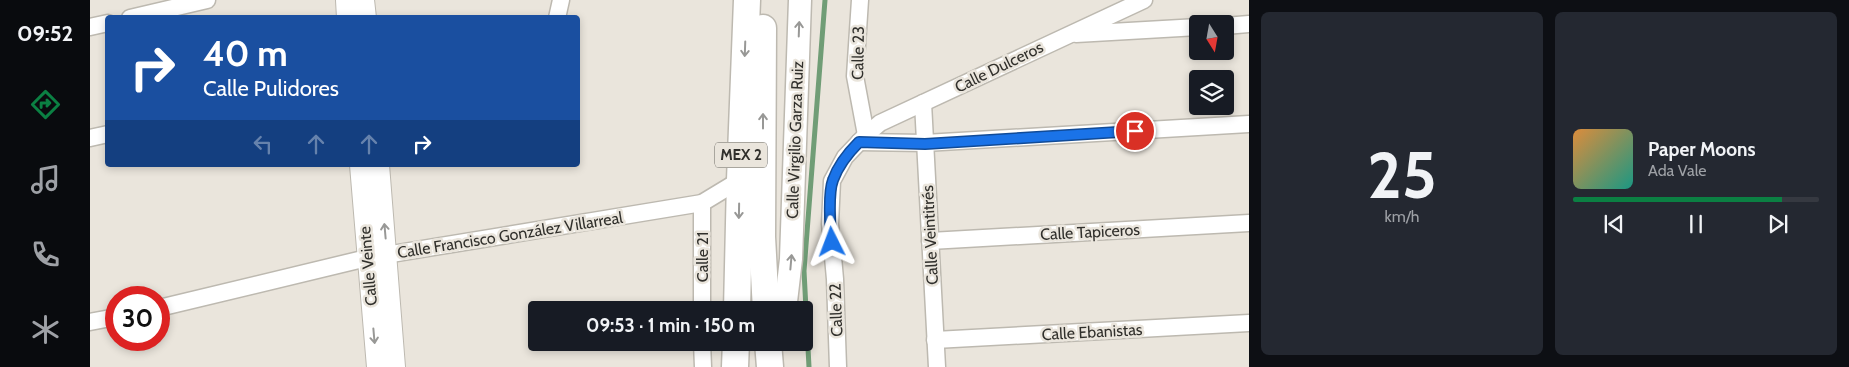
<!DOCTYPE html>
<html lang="es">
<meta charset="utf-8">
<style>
:root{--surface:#171b24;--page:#242831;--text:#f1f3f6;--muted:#9ea1a6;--line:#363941;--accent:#0b8043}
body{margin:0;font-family:Cabin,sans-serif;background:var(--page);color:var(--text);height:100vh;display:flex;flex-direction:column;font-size:19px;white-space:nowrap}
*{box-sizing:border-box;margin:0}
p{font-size:16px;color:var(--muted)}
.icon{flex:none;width:28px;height:28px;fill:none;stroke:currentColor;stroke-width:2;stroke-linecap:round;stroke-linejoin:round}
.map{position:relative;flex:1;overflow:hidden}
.panel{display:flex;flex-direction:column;gap:12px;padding:12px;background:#0d0f14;width:600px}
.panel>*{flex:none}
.guide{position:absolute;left:15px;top:15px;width:475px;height:152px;border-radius:5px;box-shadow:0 2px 8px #0003;background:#1a4fa0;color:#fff;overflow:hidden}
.needle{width:32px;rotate:169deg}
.buttons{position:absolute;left:1099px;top:15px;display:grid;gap:10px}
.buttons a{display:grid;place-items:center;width:45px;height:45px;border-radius:5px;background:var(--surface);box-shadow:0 2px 8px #0003;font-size:25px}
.speed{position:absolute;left:15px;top:286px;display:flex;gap:10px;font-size:25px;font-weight:700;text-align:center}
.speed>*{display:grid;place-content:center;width:65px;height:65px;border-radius:50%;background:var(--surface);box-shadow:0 2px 8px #0003;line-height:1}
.speed .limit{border:8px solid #d22;background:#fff;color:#111}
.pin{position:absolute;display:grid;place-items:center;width:42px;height:42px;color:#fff;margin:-21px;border:2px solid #fff;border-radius:50%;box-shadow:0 1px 5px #0007}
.me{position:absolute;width:55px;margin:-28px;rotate:357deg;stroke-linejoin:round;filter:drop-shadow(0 0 4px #0008)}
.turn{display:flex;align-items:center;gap:18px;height:105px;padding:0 15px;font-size:22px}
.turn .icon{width:65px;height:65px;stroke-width:2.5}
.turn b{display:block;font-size:35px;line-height:42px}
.lanes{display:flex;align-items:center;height:48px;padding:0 15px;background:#0003;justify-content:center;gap:25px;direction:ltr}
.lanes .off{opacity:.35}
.panel .card{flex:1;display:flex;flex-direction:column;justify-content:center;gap:8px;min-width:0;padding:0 18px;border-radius:8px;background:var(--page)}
.panel .dial{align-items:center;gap:0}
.dial b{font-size:65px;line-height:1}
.song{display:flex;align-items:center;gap:15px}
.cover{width:60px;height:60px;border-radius:8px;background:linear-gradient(135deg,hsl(30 70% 55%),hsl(170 70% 35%))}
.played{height:5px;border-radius:2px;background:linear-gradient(90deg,var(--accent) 85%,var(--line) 85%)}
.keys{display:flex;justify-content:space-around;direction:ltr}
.panel .tiles{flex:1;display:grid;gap:12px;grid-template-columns:repeat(2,1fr)}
.trip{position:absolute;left:438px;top:301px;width:285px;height:50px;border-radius:5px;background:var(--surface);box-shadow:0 2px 8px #0003;font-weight:700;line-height:50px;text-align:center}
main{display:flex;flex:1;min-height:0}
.menu{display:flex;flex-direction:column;width:90px;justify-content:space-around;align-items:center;background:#090b0e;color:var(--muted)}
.menu .icon{width:35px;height:35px}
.menu .active{color:var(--accent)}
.menu b{font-size:22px;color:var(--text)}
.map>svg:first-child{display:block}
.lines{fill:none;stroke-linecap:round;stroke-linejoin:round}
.stream{stroke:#709d76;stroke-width:5}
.minor-casing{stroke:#bdb9b0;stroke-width:19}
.tertiary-casing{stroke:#bdb9b0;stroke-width:22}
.secondary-casing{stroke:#bdb9b0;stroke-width:25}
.trunk-casing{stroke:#bdb9b0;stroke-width:29}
.minor{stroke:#fff;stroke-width:16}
.tertiary{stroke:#fff;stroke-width:20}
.secondary{stroke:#fff;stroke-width:22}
.trunk{stroke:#fff;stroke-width:26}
.oneway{stroke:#989896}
.route-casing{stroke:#114b97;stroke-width:12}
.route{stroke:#1a73e8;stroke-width:9}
.labels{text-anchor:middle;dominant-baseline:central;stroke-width:5;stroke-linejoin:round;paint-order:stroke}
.shield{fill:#eae5dc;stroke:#686661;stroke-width:1}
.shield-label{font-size:15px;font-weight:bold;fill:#31302c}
.street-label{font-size:16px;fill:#31302c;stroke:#eae5dc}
</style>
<main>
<nav class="menu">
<b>09:52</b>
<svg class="icon active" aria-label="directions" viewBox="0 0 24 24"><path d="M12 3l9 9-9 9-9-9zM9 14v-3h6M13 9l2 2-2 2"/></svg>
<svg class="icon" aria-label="music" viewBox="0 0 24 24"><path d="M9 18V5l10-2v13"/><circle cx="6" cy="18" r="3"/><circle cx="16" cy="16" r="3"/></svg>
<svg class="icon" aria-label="phone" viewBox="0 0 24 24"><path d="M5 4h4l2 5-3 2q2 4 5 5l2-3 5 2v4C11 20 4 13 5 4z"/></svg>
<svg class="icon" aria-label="climate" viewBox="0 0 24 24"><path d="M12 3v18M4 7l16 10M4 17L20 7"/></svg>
</nav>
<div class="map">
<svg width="1159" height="367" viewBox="0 0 1159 367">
<rect width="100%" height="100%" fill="#eae5dc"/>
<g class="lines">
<polyline class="stream" points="719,367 714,271 735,0"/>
<g class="minor-casing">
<g id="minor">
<polyline points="770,0 765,76 776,135"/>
<polyline points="40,18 117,0"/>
<polyline points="467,18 471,0"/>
<polyline points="1135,26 1159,24"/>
<polyline points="0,27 18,23"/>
<polyline points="986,34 1108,27"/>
<polyline points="833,103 847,367"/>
<polyline points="0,138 18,134"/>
<polyline points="769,142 835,143 1159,124"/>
<polyline points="612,203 612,310"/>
<polyline points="840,241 1159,223"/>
<polyline points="69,308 277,258 612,203 650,180"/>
<polyline points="0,322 26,317"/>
<polyline points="845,340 1159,323"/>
<polyline points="612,342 613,367"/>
<polyline points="748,367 745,279 740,224 742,181 755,157 776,135 790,123 1054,0"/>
</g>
</g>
<g class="tertiary-casing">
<g id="tertiary">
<polyline points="256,0 257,18"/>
<polyline points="274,0 276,18"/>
<polyline points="270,165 287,367"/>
<polyline points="289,165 305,367"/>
</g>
</g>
<g class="secondary-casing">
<polyline id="secondary" points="695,310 701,259 710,0"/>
</g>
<g class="trunk-casing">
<g id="trunk">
<polyline points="673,28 672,237 676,310"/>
<polyline points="647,310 650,180 657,0"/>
<polyline points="678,342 680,367"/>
<polyline points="645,367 646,342"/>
</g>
</g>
<use href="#minor" class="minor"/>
<use href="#tertiary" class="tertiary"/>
<use href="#secondary" class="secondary"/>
<use href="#trunk" class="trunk"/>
</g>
<defs><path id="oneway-shaft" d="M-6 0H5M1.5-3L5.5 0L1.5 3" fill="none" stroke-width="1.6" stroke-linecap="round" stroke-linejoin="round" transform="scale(1.25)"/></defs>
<g class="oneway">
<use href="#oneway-shaft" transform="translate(709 29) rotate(-88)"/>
<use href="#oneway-shaft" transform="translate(655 49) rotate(92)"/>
<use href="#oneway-shaft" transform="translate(673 121) rotate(-90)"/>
<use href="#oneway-shaft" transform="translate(649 211) rotate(91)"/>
<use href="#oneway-shaft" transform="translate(295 231) rotate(-95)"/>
<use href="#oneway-shaft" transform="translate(701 262) rotate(-85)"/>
<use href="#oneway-shaft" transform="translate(284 336) rotate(85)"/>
</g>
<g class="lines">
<g class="route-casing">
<path id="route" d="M742,242C740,229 738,193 743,180C748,166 758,153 769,142L835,144L1045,131"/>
</g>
<use href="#route" class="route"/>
</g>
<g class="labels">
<rect class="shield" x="625" y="142.5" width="52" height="25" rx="4"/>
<g class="shield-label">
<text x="651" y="155">MEX 2</text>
</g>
<g class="street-label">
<text transform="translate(768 53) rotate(-89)">Calle 23</text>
<text transform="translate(909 67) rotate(-26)">Calle Dulceros</text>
<text transform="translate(705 140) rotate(-88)">Calle Virgilio Garza Ruiz</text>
<text transform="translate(1000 232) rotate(-3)">Calle Tapiceros</text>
<text transform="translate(420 235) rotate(-9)">Calle Francisco González Villarreal</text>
<text transform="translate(840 235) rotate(-93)">Calle Veintitrés</text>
<text transform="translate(612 257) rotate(-90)">Calle 21</text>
<text transform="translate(278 266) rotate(-95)">Calle Veinte</text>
<text transform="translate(746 310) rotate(-92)">Calle 22</text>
<text transform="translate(1002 332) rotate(-3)">Calle Ebanistas</text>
</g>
</g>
</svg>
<div class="buttons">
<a><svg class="needle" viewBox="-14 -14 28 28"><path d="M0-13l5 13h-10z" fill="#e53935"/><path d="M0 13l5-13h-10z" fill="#9ea1a6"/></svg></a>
<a><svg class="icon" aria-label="layers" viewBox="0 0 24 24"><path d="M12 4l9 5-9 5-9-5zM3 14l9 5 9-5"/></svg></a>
</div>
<div class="speed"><div class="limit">30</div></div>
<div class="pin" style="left:1045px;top:131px;background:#d93025"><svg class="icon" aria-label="arrive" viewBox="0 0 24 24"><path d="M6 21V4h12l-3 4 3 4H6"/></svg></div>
<svg class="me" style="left:742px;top:242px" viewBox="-20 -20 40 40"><path d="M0-17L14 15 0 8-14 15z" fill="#1a73e8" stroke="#fff" stroke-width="4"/></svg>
<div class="trip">09:53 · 1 min · 150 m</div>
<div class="guide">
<div class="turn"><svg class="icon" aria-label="right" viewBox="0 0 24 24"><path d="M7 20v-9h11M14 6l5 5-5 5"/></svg><div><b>40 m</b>Calle Pulidores</div></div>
<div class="lanes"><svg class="icon off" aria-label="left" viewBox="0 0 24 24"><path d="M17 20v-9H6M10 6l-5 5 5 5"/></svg><svg class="icon off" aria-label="ahead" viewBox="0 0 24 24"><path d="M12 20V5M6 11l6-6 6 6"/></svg><svg class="icon off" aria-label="ahead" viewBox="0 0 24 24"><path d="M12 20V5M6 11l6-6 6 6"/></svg><svg class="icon" aria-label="right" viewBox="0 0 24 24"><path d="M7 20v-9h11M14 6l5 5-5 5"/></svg></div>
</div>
</div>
<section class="panel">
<div class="tiles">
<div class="card dial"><b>25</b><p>km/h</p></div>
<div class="card">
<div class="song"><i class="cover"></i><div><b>Paper Moons</b><p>Ada Vale</p></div></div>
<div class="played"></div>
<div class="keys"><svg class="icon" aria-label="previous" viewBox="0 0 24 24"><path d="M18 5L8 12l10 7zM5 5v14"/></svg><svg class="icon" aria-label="pause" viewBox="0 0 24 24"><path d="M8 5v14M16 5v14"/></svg><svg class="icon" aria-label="next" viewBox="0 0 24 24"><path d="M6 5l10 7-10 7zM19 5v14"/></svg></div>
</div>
</div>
</section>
</main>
